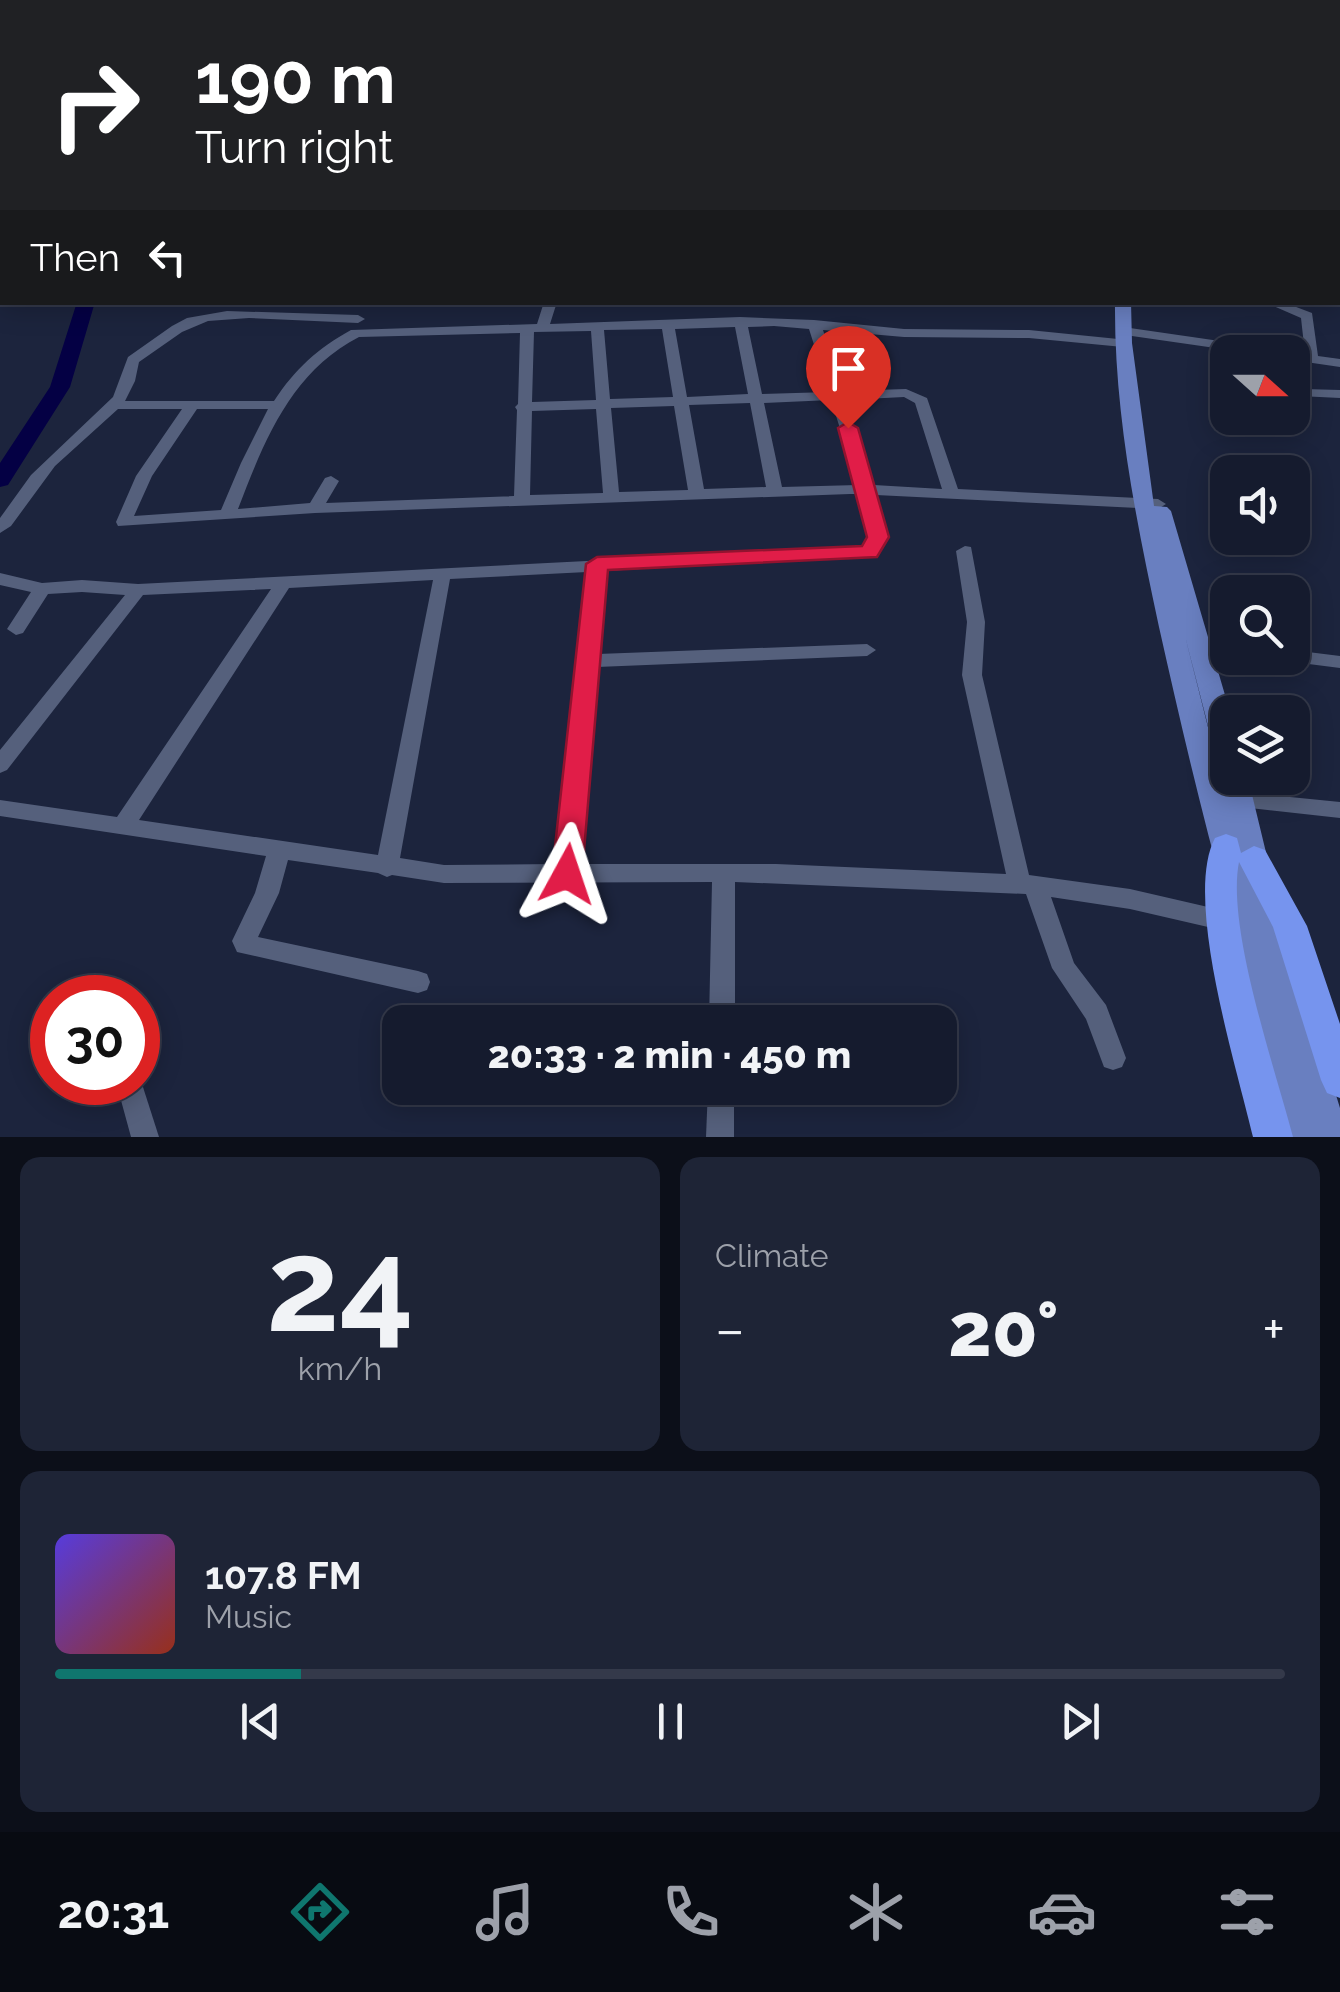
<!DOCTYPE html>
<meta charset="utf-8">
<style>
:root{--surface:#151b2e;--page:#1e2436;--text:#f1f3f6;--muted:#9da1aa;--line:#34394a;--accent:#0f766e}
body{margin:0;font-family:Raleway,sans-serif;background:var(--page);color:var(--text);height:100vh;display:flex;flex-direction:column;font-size:38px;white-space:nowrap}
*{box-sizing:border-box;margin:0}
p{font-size:32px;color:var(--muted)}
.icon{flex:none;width:55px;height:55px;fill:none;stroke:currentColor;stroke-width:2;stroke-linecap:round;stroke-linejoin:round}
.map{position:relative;height:1137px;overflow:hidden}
.drawer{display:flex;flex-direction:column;gap:20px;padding:20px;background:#0c0f19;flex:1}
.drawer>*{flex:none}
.guide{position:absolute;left:0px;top:0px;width:1340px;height:305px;box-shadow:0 5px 25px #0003,0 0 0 2px var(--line);background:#202124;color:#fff;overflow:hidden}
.needle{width:65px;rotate:111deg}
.buttons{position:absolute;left:1210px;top:335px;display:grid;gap:20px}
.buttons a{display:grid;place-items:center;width:100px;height:100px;border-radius:20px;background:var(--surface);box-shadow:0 5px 25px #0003,0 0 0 2px var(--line);font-size:50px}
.speed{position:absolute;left:30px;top:975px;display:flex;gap:20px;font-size:50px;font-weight:700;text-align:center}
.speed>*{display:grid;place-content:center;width:130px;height:130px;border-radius:50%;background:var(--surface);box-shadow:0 5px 25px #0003,0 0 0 2px var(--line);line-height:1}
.speed .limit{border:15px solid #d22;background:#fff;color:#111}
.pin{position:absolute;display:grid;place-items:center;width:85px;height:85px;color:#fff;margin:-102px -42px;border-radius:50% 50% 50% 0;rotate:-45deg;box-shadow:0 0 10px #0007}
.pin .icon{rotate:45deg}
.me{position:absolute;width:110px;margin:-55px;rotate:5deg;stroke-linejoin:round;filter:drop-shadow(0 0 8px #0008)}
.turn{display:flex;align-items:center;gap:35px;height:210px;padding:0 30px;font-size:45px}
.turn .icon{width:130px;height:130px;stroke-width:2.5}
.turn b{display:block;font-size:70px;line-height:85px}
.then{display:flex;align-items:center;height:95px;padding:0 30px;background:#0003;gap:20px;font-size:38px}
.big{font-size:75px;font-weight:800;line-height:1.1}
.drawer .widget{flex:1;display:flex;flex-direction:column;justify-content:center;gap:15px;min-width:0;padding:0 35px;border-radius:20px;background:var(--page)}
.drawer .dial{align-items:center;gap:0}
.dial b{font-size:130px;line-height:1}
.song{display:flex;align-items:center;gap:30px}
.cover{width:120px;height:120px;border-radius:15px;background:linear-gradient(135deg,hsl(250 70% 55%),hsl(10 70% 35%))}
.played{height:10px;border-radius:5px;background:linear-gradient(90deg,var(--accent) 20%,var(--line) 20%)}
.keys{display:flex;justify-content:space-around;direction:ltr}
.heat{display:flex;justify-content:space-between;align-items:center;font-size:55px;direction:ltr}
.drawer .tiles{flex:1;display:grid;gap:20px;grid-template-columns:1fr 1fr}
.widget:last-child{grid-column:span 2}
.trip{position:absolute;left:382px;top:1005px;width:575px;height:100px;border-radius:20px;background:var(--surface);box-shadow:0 5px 25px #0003,0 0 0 2px var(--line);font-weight:800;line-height:100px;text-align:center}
.tabs{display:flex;height:160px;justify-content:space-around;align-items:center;background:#080b12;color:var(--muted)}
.tabs .icon{width:70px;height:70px}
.tabs .selected{color:var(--accent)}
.tabs b{font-size:45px;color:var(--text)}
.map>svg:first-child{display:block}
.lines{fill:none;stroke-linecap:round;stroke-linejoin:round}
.river{fill:#040044;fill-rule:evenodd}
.minor{fill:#55607c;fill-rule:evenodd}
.major{fill:#697fc0;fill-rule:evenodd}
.highway{fill:#7694ee;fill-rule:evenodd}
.route{fill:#e11d48;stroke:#92132f;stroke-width:2.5}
</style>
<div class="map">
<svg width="1340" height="1137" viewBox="0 0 1340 1137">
<rect width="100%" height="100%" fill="#1c243d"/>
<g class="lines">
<g class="river">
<polygon points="897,0 977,0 975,2"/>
<polygon points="77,302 95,302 70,387 8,485 0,487 0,463 50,387"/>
</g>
<g class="minor">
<polygon points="1153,0 1161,0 1163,2 1155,2"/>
<rect x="1338" y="25" width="2" height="8"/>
<rect x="0" y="26" width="2" height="5"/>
<rect x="1338" y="80" width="2" height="6"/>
<rect x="0" y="133" width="2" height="6"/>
<rect x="1338" y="133" width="2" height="6"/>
<rect x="0" y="172" width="2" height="6"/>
<rect x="1338" y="200" width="2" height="6"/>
<rect x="0" y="217" width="2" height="9"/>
<polygon points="1338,246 1340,246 1340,254 1338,253"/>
<polygon points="1338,289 1340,290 1340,298 1338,297"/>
<path d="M544,302H557L550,324L740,317L814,320L904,329L1029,330L1128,340V346L1123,347L1029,338L904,337L823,330L843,391L906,389L927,398L958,489L1158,499L1166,504L1158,509L876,495L886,537L875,556L605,571L598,654L867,644L876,650L867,656L597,667L579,864H776L1006,874L962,675L967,622L956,551L965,546L971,547L985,622L982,675L1029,875L1130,889L1221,910L1229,913L1233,920L1229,927L1221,930L1130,909L1051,897L1074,963L1106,1005L1126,1058L1122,1067L1113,1070L1104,1067L1086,1019L1052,968L1026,894L735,882V1022H709L712,882L444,883L392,875L387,877L378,873L288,860L279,893L258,937L418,971L427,974L430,982L427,990L418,993L237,952L232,941L255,893L266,856L0,816V800L117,817L271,589L143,595L7,770L0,773V750L125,595L82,592L48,594L23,633L16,635L7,629L31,592L0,585V573L42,583L82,580L138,584L863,547L870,537L860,494H850L315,513L118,526L116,522L136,476L182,409H118L55,466L11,526L0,533V518L31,475L113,397L128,357L172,326L187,318L227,311L358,315L365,319L358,323L249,318L208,321L182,332L139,362L135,381L125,401H274C295,369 318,348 351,330L537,324ZM774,326L809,329L829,392L762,394L748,327ZM735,327L748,394L687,397L675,329ZM662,329L673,397L610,399L604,330ZM591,331L596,400L532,402L534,332ZM520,333L518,404L515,407L517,410L514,496L326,503L339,481L331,476L325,478L310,503L238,509C264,441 291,372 359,337ZM904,397L915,403L942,489L874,485L845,400ZM831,400L858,485L782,487L764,403ZM750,403L766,487L704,489L689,405ZM674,406L688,490L619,492L611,408ZM197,409H268L241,463L221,510L134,516L152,476ZM596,409L603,493L530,495L532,411ZM587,572L557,864L444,865L400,858L450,579ZM433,580L378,855L139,820L289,588Z"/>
<polygon points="1264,302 1283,302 1312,313 1318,356 1340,359 1340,367 1292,360 1292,352 1290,352 1305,354 1301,318"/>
<polygon points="1130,328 1268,348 1275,352 1243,352 1125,335 1123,332"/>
<polygon points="1304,389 1340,390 1340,398 1299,396 1299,390"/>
<polygon points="1200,639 1228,642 1228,654 1193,649 1191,645 1193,641"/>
<polygon points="1292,650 1340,656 1340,668 1285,661 1283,658 1292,658"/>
<polygon points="1240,792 1340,802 1340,818 1232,806 1229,800 1232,794"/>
<polygon points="126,1082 142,1084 159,1137 131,1137 119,1093 122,1084"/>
<polygon points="708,1088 734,1088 734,1137 706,1137"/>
</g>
<path class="major" d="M1115,302H1131L1132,343L1154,506L1167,507L1171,511L1230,712H1228V763L1219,760L1215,753L1185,636L1221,779L1228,770V778H1248L1284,927L1340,1108V1137H1286C1264,1061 1249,984 1228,908C1202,815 1180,721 1159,627C1136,520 1114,412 1115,302Z"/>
<path class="highway" d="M1226,834L1237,838L1241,853L1254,846L1265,850L1307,926L1340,1024V1098L1327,1093L1321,1080L1273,927L1239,862C1226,927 1275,1068 1293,1137H1253C1237,1068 1183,898 1215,838Z"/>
</g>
<polygon class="route" points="848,422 858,428 889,537 877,557 608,570 582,874 577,883 567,886 556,883 552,874 586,564 597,557 862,546 867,537 838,428"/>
</svg>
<div class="buttons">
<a><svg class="needle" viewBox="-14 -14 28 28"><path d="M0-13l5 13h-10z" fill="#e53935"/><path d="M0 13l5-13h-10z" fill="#9da1aa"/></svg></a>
<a><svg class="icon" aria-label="sound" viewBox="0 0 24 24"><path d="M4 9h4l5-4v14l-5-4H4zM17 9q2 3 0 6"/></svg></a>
<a><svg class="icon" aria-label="search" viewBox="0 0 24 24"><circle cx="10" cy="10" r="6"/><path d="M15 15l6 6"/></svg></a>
<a><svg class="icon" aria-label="layers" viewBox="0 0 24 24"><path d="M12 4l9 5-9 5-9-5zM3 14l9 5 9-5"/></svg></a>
</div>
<div class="speed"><div class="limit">30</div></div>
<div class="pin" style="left:848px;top:428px;background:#d93025"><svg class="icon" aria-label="arrive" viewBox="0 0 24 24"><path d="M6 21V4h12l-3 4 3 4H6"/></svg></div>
<svg class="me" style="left:567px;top:874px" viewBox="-20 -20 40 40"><path d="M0-17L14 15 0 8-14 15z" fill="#e11d48" stroke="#fff" stroke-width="4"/></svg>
<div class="trip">20:33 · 2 min · 450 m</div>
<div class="guide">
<div class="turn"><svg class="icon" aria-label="right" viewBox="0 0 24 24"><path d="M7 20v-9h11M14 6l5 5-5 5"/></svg><div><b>190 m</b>Turn right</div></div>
<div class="then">Then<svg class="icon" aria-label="left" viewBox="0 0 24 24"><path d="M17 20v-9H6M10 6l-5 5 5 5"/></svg></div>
</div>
</div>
<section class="drawer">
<div class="tiles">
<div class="widget dial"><b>24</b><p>km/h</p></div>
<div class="widget"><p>Climate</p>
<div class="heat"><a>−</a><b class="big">20°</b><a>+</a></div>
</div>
<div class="widget">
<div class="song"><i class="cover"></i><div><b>107.8 FM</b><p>Music</p></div></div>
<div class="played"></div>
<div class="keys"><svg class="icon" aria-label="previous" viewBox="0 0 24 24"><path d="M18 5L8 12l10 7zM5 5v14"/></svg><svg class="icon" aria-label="pause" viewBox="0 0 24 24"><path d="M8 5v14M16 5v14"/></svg><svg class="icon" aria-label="next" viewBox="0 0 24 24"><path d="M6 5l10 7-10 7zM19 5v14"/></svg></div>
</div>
</div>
</section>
<nav class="tabs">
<b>20:31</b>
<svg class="icon selected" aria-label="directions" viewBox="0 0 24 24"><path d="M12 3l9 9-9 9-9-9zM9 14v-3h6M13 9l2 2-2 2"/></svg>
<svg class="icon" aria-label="music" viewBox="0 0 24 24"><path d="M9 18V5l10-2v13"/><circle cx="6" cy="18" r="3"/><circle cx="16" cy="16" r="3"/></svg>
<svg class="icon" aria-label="phone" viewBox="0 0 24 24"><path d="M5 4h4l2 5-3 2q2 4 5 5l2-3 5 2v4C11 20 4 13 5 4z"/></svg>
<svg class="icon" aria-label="climate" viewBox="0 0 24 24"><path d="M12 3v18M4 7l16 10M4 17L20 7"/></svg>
<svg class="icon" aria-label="car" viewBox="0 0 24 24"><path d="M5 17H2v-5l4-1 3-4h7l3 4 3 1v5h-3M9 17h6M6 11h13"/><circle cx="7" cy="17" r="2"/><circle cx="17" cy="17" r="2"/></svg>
<svg class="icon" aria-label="filters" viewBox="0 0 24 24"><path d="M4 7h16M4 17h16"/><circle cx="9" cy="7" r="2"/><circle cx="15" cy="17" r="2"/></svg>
</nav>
